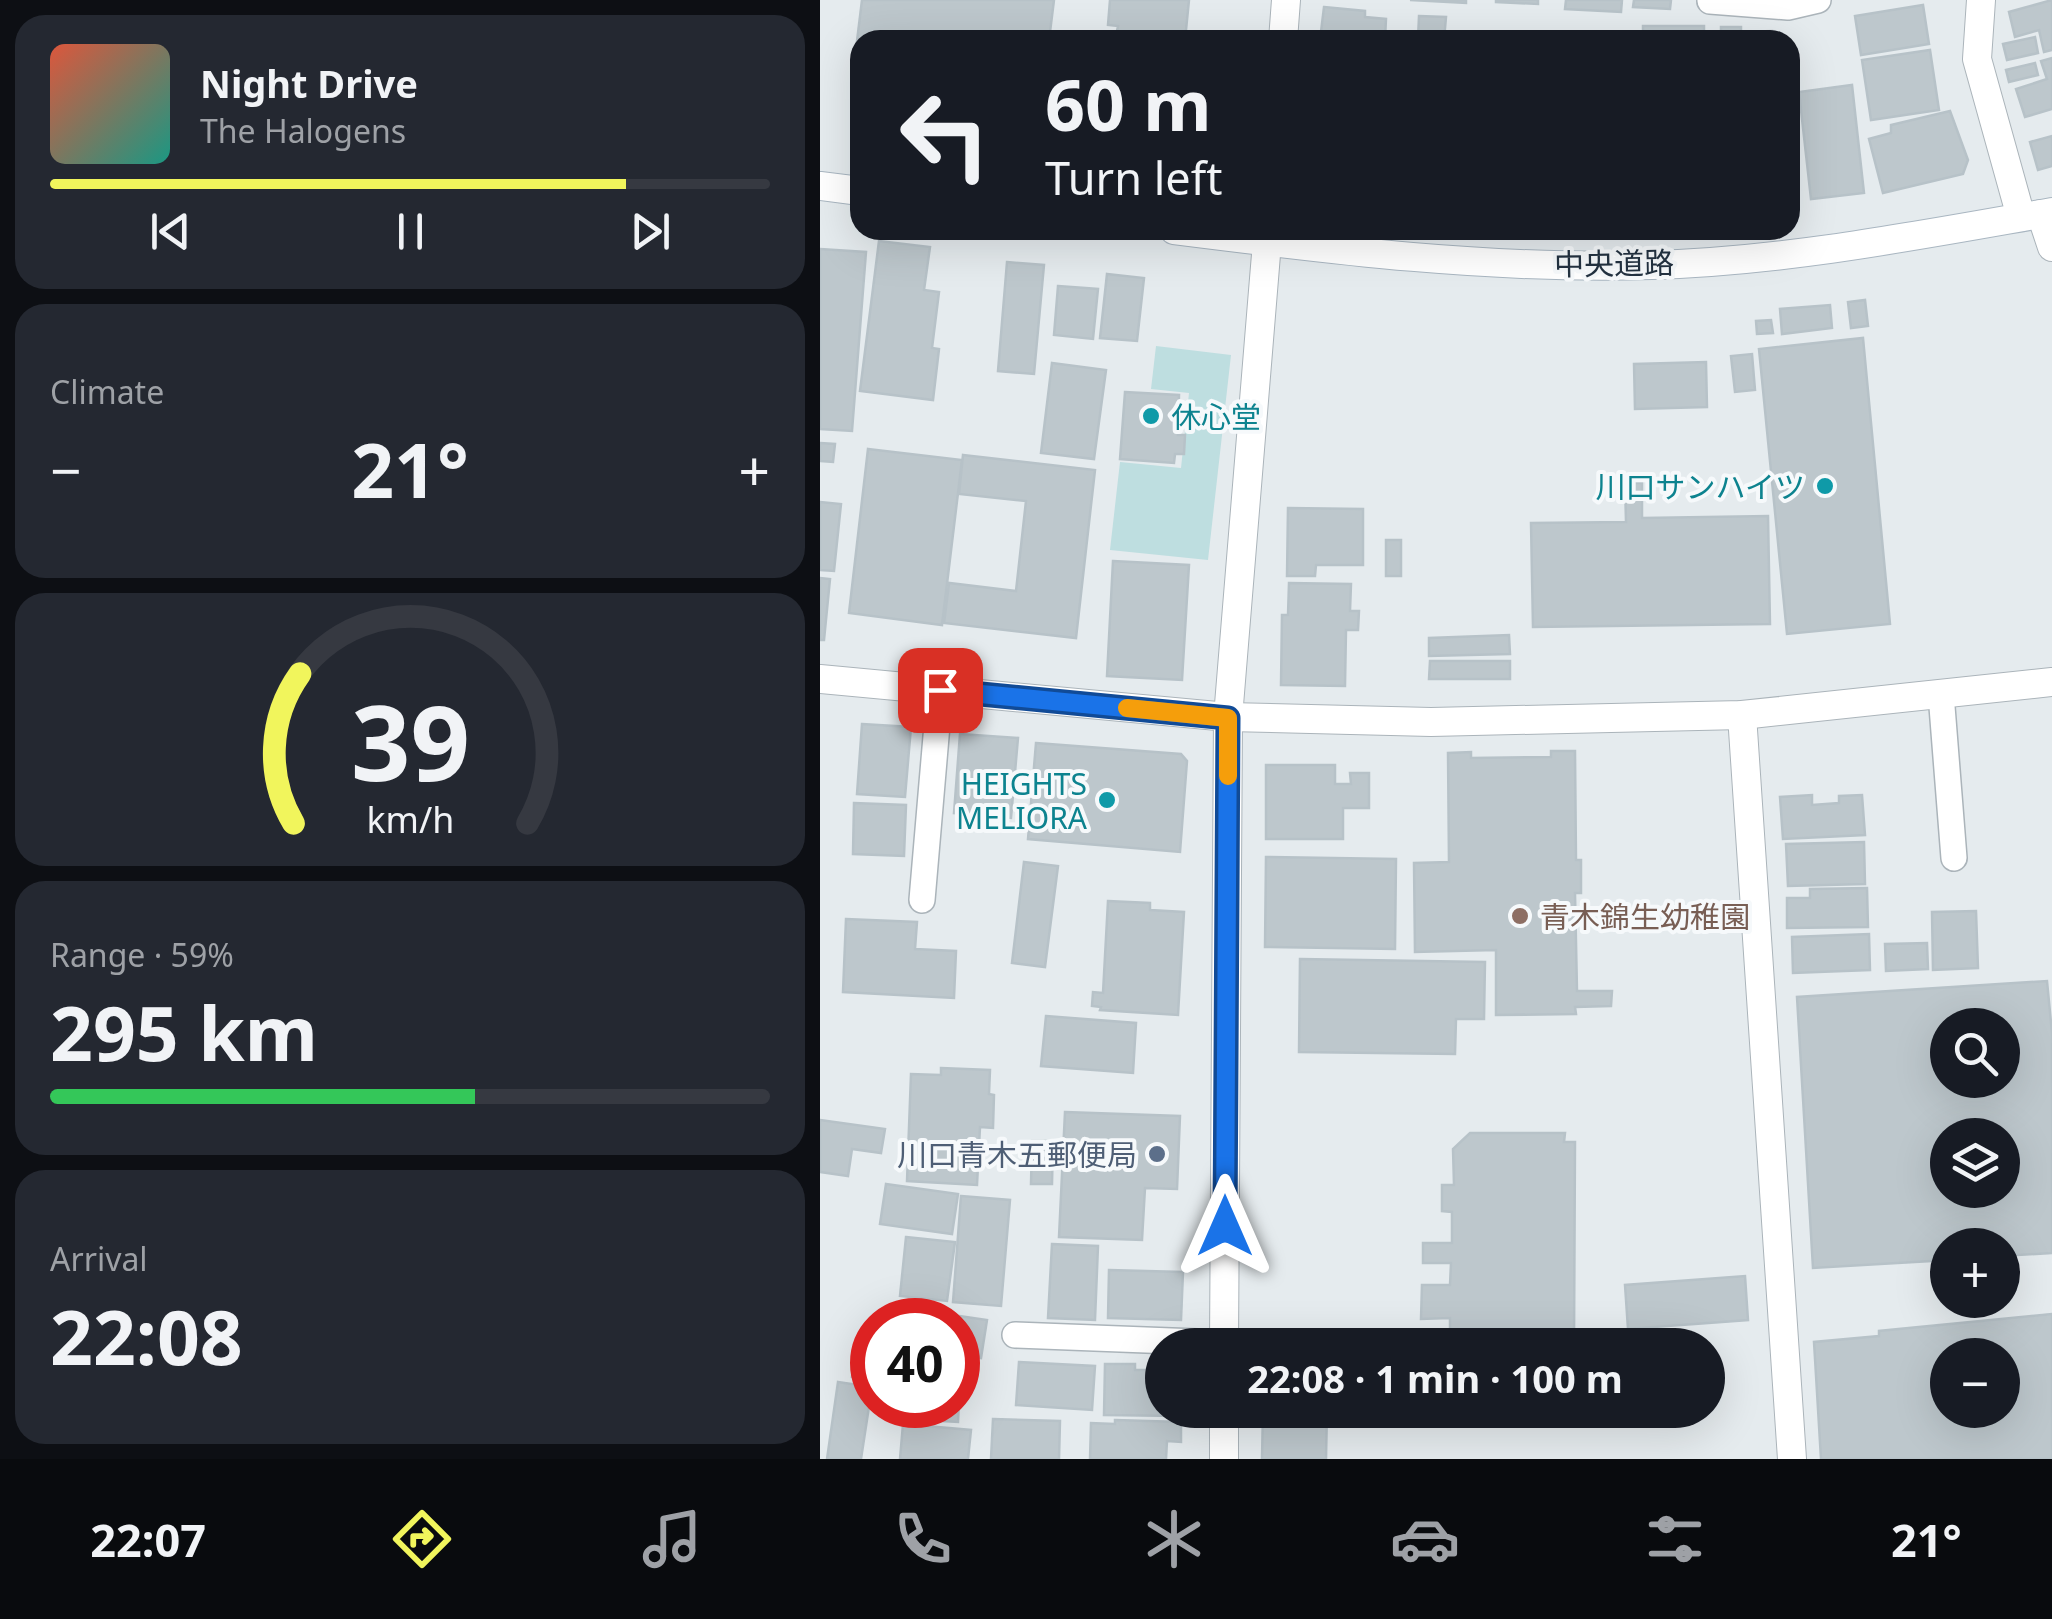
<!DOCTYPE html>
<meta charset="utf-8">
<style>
:root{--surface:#171b24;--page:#242831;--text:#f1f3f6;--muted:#9ea1a6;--line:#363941;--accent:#f1f55c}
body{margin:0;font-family:"Noto Sans","Noto Sans JP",sans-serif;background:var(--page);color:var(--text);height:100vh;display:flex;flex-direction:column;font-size:38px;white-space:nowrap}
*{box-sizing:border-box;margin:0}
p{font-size:32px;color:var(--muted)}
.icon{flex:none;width:55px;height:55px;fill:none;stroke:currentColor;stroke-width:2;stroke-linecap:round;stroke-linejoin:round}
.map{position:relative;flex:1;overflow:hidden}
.panel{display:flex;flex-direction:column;gap:15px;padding:15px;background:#0d0f14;width:820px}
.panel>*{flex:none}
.hud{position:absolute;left:30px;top:30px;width:950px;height:210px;border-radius:30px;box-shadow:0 10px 40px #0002;background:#171b24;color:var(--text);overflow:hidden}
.tools{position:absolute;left:1110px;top:1008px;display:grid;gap:20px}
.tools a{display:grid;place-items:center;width:90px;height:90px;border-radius:50%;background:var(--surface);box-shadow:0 10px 40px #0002;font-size:50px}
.speed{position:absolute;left:30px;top:1298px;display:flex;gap:20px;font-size:50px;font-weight:700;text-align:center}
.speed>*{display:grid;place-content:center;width:130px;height:130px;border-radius:50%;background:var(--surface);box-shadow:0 10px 40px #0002;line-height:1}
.speed .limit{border:15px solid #d22;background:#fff;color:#111}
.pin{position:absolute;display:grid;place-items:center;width:85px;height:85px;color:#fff;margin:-42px;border-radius:20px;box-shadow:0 5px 15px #0006}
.me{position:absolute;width:110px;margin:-55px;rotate:0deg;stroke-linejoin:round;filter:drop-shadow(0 0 8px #0008)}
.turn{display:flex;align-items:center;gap:35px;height:210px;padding:0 30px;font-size:45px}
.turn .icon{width:130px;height:130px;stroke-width:2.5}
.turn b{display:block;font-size:70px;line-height:85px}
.big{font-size:75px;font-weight:700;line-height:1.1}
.panel .widget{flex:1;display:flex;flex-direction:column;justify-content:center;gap:15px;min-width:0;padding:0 35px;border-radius:30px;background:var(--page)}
.panel .dial{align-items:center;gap:0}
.dial svg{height:260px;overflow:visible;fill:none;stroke:var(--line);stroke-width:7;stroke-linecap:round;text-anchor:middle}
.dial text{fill:var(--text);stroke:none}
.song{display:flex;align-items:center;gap:30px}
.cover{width:120px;height:120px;border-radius:15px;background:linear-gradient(135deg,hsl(10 70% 55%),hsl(170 70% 35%))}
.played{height:10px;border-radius:5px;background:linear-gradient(90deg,var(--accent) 80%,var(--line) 80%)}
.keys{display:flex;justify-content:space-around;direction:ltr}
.heat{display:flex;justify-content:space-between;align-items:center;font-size:55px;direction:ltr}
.charge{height:15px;border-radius:8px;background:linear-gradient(90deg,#34c759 59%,var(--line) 0)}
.trip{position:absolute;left:325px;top:1328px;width:580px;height:100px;border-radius:50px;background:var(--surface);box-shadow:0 10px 40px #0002;font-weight:700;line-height:100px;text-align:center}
.tabs{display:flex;height:160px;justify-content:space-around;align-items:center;background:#090b0e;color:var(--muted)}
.tabs .icon{width:70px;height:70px}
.tabs .selected{color:var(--accent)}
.tabs b{font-size:45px;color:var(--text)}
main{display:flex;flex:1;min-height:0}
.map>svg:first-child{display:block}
.green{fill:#bedee0}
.building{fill:#bdc7cc;stroke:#b7c2c8;stroke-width:2.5;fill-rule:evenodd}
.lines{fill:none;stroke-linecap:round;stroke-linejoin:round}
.service-casing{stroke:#abb4ba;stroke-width:28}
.minor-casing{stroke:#abb4ba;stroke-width:30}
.tertiary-casing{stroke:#abb4ba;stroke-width:30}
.secondary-casing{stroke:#a9b6c1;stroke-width:30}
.service{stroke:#fff;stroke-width:25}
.minor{stroke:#fff;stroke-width:28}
.tertiary{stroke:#fff;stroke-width:28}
.secondary{stroke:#fff;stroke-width:28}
.route-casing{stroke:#114b97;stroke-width:25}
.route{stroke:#1a73e8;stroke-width:18}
.slow{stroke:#f59e0b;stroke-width:18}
.culture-dot{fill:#0f9aa8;stroke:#f6f9fb;stroke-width:4}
.education-dot{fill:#8d6e63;stroke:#f6f9fb;stroke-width:4}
.service-dot{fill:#5c6f8a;stroke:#f6f9fb;stroke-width:4}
.labels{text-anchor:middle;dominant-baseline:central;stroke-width:8;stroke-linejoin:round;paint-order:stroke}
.street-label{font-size:30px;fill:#233241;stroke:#f6f9fb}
.culture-label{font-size:30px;fill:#0d838f;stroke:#f6f9fb;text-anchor:end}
.education-label{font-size:30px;fill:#785e54;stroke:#f6f9fb;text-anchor:start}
.service-label{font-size:30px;fill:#4e5e75;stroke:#f6f9fb;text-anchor:end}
</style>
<main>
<section class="panel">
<div class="widget">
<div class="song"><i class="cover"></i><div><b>Night Drive</b><p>The Halogens</p></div></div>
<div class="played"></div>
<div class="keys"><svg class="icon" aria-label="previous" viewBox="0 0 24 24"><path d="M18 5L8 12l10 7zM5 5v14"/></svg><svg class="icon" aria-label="pause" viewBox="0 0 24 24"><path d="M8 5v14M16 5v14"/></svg><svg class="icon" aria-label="next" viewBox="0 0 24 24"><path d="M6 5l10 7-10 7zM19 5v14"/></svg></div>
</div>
<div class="widget"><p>Climate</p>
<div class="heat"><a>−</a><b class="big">21°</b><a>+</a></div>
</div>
<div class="widget dial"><svg viewBox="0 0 100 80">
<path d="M14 69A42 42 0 1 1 86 69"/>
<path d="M14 69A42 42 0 0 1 16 23" stroke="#f1f55c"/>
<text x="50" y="56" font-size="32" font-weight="700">39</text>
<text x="50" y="72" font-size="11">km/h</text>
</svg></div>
<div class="widget"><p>Range · 59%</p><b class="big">295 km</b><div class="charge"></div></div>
<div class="widget"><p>Arrival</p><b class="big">22:08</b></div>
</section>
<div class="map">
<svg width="1232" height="1459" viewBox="0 0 1232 1459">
<rect width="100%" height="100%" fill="#e5ebee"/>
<polygon class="green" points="336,346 411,355 388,560 290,550 300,462 361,468 369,393 331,389"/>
<g class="building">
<polygon points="42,0 234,0 229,40 40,41 37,41"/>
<polygon points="290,0 369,0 365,40 311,40 311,37 296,36 298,26 288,25"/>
<polygon points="590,0 646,0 646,3"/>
<polygon points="676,0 718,0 718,4 676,2"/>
<polygon points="746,0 802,0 801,12 745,9"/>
<polygon points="814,0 851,0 850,9 813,7"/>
<polygon points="1232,0 1232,50 1224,52 1219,30 1195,37 1189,12"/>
<polygon points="1103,5 1109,44 1041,55 1035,16"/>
<polygon points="504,7 545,11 545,17 566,19 565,39 575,40 500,40"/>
<polygon points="599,16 626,17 624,40 598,39"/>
<rect x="823" y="26" width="61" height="14"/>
<polygon points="901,27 921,27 921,32 952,31 952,40 901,40"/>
<polygon points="1215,37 1218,53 1187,60 1183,44"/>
<polygon points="1110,50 1119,110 1051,120 1042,60"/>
<polygon points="1232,58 1232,109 1205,117 1196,89 1227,79 1221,61"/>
<polygon points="1215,63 1218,75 1189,82 1186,70"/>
<polygon points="1032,85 1044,193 991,199 979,92"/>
<polygon points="1130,111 1148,160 1143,174 1063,193 1049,139 1071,133 1071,125"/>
<polygon points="1232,136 1232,166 1218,170 1210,142"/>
<polygon points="59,241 110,247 104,290 119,292 112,348 119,349 113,400 40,391"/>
<polygon points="0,249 46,252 32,431 0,429"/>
<polygon points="187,262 224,265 214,374 178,371"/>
<polygon points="287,274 324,278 317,341 280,338"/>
<polygon points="238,286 278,289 273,339 234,335"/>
<polygon points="1045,300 1048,326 1031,328 1028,302"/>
<polygon points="1010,305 1012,328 962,334 960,309"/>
<polygon points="951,320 953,333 937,334 936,321"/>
<polygon points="1043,338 1070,624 967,634 939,349"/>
<polygon points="932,354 935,390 915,392 911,356"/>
<polygon points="886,362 887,407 815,409 814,364"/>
<polygon points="232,363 286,370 274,459 221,453"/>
<polygon points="305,392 359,395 358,435 365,435 364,454 355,454 354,463 300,459"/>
<polygon points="0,443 15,444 13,462 0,461"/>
<polygon points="48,449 142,460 122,625 29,613"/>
<polygon points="143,455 275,470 256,638 124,623 129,583 196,591 206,501 139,494"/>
<polygon points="805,483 822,483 822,518 948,516 950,624 713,627 711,523 806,522"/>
<polygon points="0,502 21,504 14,571 0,570"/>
<polygon points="468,508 543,509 543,565 496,565 495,576 467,576"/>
<rect x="566" y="540" width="15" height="36"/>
<polygon points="293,561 369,565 362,680 287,676"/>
<polygon points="0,578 10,579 4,640 0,640"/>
<polygon points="469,583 531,584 530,611 539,611 538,630 526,630 525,686 461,685 462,615 468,615"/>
<polygon points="689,635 690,654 609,656 609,638"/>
<polygon points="610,661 690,661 690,679 609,679"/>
<polygon points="42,724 91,727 85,797 37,794"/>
<polygon points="140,734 198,738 191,818 134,813"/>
<polygon points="216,743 361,754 367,761 360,852 208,839"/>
<polygon points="731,751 755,751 756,860 761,860 761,893 755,893 757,991 792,991 791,1006 755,1007 756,1014 676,1015 676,950 595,952 594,863 629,862 628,753 651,752 651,758 731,757"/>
<polygon points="446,765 515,765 515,784 531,784 530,773 549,773 549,808 523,808 523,839 446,839"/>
<polygon points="992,795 992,805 1019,803 1019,796 1042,795 1045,835 963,839 960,797"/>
<polygon points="34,803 86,805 84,856 33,854"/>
<polygon points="1044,842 1045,884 968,886 966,844"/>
<polygon points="446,857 576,859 575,949 445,947"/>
<polygon points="204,862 238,866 225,967 192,963"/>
<polygon points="1047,888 1048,927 967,928 967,898 990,898 990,889"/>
<polygon points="288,901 330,903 330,910 364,912 358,1015 280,1010 281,1007 272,1006 273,992 283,993"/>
<polygon points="1156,911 1158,968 1113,970 1112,912"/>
<polygon points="26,919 97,922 95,949 136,951 134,998 23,992"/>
<polygon points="1049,934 1050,970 973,973 972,937"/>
<polygon points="1107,943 1108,969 1066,971 1065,944"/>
<polygon points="480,959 665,962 664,1019 636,1019 635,1054 479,1052"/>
<path d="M1227,981L1232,1033V1253L1182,1256V1245H1128V1260L993,1268L977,997ZM1128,1025H1182V1080H1128ZM1128,1135H1182V1190H1128Z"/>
<polygon points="226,1016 316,1023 313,1073 221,1066"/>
<polygon points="121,1068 170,1070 169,1094 174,1095 173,1128 160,1127 157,1185 87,1181 91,1074 121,1075"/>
<polygon points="245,1112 360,1116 357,1189 325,1188 322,1240 239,1237"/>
<polygon points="0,1120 65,1129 61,1153 32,1149 28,1176 0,1172"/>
<polygon points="650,1133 745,1133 744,1142 755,1142 754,1345 630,1345 630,1318 601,1319 602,1285 630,1285 631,1263 603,1263 603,1243 632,1243 632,1212 622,1211 622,1185 634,1185 633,1149"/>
<polygon points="212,1141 233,1141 232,1184 211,1184"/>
<polygon points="66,1184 138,1194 132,1234 60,1224"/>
<polygon points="141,1196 190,1200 181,1306 133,1302"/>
<polygon points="86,1237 135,1242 127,1301 80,1296"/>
<polygon points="232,1244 278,1246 275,1320 228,1318"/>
<polygon points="289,1270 363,1272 361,1320 288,1318"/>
<polygon points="925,1276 928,1320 808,1329 805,1285"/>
<polygon points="71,1306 167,1320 161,1358 141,1355 138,1378 138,1320 69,1320"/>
<path d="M1232,1314V1459H1001L994,1342L1059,1336V1331ZM1128,1355H1182V1410H1128Z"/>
<polygon points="628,1338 628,1345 528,1345 528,1339"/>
<polygon points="36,1346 52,1349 51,1379 32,1377"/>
<polygon points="199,1362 275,1366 272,1410 196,1405"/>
<polygon points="285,1364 315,1364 315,1370 342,1370 342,1410 358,1410 358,1416 284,1415"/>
<polygon points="138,1381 140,1381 138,1422 69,1418 70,1405 138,1405"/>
<polygon points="18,1382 52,1387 41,1459 7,1459"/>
<polygon points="443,1410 507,1410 506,1459 442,1459"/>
<polygon points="173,1419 240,1421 239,1459 171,1459"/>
<polygon points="295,1420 361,1422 361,1442 347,1441 346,1459 270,1459 271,1423 295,1424"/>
<polygon points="83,1424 151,1430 148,1459 80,1459"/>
</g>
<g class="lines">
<g class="service-casing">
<g id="service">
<polyline points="890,1 968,7 998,0"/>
<polyline points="1121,694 1134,858"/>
<polyline points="102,900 120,690"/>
<polyline points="195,1335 404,1343"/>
</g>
</g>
<g class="minor-casing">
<g id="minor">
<polyline points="1161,0 1157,59 1201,217"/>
<polyline points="0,679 408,717 611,722 922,715 1232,682"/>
<polyline points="922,715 972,1459"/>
</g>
</g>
<g class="tertiary-casing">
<g id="tertiary">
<polyline points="463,40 466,0"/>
<polyline points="1221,214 1232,247"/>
<polyline points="404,1345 408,717 448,230"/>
<polyline points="404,1459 404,1410"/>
</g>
</g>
<g class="secondary-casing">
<g id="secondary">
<polyline points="0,186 40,191"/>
<path d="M354,230C512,250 672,270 832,265C967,261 1100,235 1232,212"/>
</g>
</g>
<use href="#service" class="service"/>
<use href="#minor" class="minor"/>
<use href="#tertiary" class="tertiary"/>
<use href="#secondary" class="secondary"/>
</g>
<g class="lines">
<g class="route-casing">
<polyline id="route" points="120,690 408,718 405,1226"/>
</g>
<use href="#route" class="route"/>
<polyline class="slow" points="307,708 408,718 408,776"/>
</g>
<g class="culture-dot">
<circle cx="331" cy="416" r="10"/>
<circle cx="1005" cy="486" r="10"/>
<circle cx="287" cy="800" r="10"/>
</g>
<circle class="education-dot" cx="700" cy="916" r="10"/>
<circle class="service-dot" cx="337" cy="1154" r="10"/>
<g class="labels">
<g class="street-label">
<text transform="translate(794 263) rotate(-1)">中央道路</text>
</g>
<g class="culture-label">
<text x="351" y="416" text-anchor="start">休心堂</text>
<text x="985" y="486">川口サンハイツ</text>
<text x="267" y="783">HEIGHTS<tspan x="267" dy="34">MELIORA</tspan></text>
</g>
<g class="education-label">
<text x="720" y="916">青木錦生幼稚園</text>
</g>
<g class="service-label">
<text x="317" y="1154">川口青木五郵便局</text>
</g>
</g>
</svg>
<div class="tools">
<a><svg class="icon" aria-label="search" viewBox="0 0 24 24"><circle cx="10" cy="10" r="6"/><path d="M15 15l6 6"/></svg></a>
<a><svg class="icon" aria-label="layers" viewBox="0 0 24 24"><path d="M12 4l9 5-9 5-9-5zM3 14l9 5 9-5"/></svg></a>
<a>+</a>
<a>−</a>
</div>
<div class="speed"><div class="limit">40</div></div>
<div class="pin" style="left:120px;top:690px;background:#d93025"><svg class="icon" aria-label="arrive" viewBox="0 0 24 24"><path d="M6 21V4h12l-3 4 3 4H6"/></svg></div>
<svg class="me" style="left:405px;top:1226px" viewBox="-20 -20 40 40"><path d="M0-17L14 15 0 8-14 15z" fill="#1a73e8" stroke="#fff" stroke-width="4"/></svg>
<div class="trip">22:08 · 1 min · 100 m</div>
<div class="hud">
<div class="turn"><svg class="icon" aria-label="left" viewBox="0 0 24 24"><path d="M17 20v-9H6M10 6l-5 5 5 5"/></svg><div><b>60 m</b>Turn left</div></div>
</div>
</div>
</main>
<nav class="tabs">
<b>22:07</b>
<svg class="icon selected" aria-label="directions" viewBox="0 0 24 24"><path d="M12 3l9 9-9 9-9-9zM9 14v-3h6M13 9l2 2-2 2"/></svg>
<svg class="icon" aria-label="music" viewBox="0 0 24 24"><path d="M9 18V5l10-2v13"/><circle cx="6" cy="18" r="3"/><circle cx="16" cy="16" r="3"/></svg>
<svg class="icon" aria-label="phone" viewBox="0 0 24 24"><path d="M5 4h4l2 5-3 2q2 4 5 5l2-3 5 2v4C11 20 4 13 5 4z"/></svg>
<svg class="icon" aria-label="climate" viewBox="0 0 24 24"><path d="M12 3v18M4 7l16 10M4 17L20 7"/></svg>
<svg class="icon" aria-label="car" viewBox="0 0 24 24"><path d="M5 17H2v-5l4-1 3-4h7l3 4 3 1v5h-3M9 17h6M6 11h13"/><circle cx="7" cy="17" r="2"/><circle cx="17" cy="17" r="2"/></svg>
<svg class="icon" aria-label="filters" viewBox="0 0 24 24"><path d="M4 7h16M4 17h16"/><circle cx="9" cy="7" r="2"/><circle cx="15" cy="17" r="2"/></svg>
<b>21°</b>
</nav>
